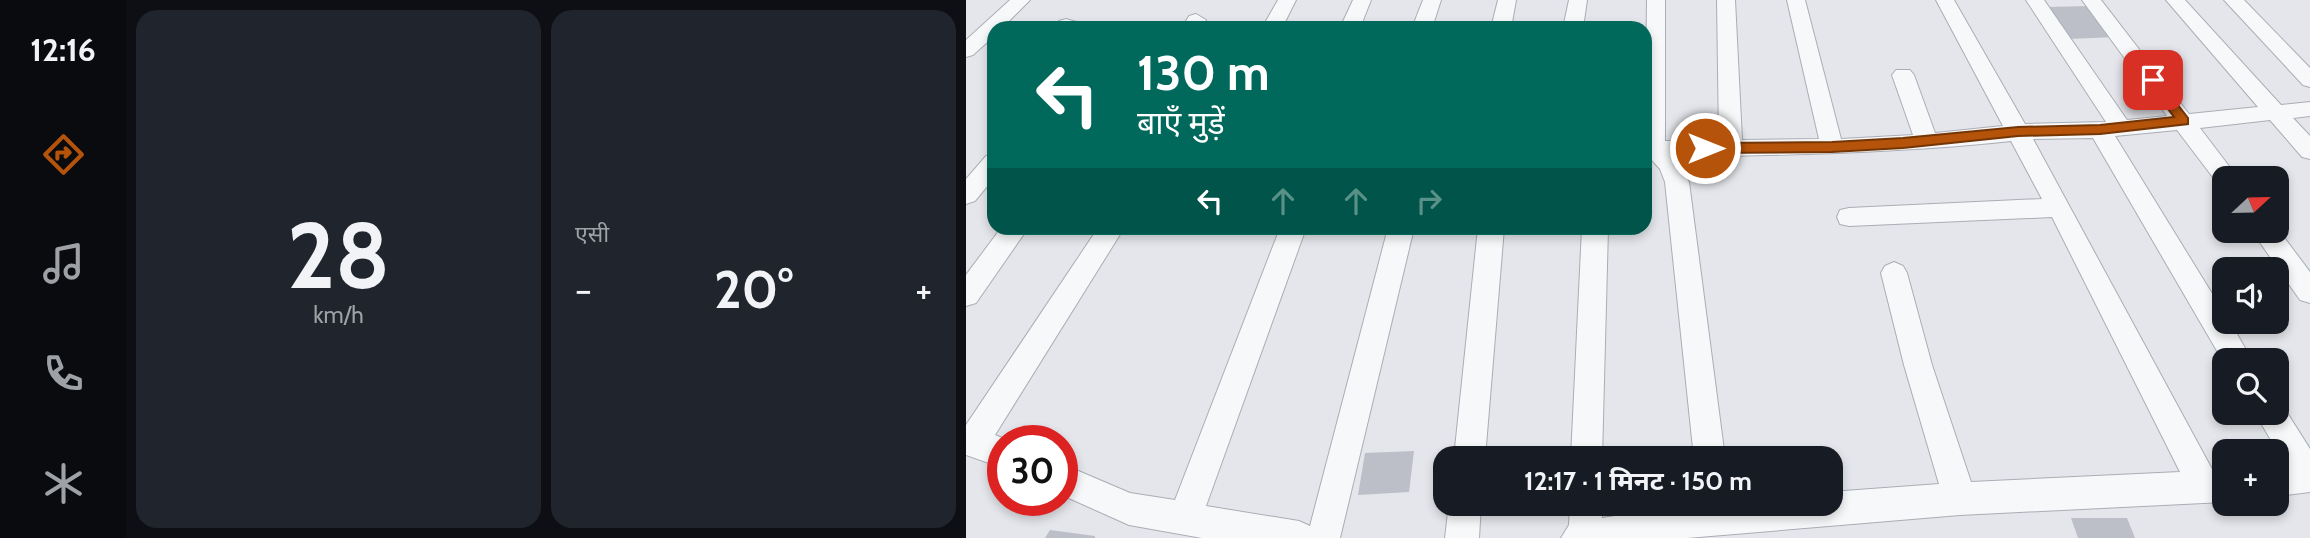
<!DOCTYPE html>
<html lang="hi">
<meta charset="utf-8">
<style>
:root{--surface:#171b24;--page:#20242c;--text:#f1f3f6;--muted:#9ea1a6;--accent:#b45309}
body{margin:0;font-family:Cabin,"Noto Sans Devanagari",sans-serif;background:var(--page);color:var(--text);height:100vh;display:flex;flex-direction:column;font-size:26px;white-space:nowrap}
*{box-sizing:border-box;margin:0}
p{font-size:23px;color:var(--muted)}
.icon{flex:none;width:38px;height:38px;fill:none;stroke:currentColor;stroke-width:2;stroke-linecap:round;stroke-linejoin:round}
.map{position:relative;flex:1;overflow:hidden}
.sheet{display:flex;flex-direction:column;gap:10px;padding:10px;background:#0d0f14;width:840px}
.sheet>*{flex:none}
.top-card{position:absolute;left:21px;top:21px;width:665px;height:214px;border-radius:21px;box-shadow:0 4px 10px #0003;background:#00695c;color:#fff;overflow:hidden}
.needle{width:46px;rotate:68deg}
.controls{position:absolute;left:1246px;top:166px;display:grid;gap:14px}
.controls a{display:grid;place-items:center;width:77px;height:77px;border-radius:14px;background:var(--surface);box-shadow:0 4px 10px #0003;font-size:35px}
.speed{position:absolute;left:21px;top:425px;display:flex;gap:14px;font-size:35px;font-weight:700;text-align:center}
.speed>*{display:grid;place-content:center;width:91px;height:91px;border-radius:50%;background:var(--surface);box-shadow:0 4px 10px #0003;line-height:1}
.speed .limit{border:10px solid #d22;background:#fff;color:#111}
.pin{position:absolute;display:grid;place-items:center;width:60px;height:60px;color:#fff;margin:-30px;border-radius:14px;box-shadow:0 4px 10px #0006}
.me{position:absolute;width:77px;margin:-38px;rotate:90deg;stroke-linejoin:round;filter:drop-shadow(0 0 5px #0008)}
.turn{display:flex;align-items:center;gap:24px;height:147px;padding:0 35px;font-size:32px}
.turn .icon{width:91px;height:91px;stroke-width:2.5}
.turn b{display:block;font-size:49px;line-height:60px}
.lanes{display:flex;align-items:center;height:66px;padding:0 35px;background:#0003;justify-content:center;gap:35px;direction:ltr}
.lanes .off{opacity:.35}
.big{font-size:52px;font-weight:700;line-height:1.1}
.sheet .card{flex:1;display:flex;flex-direction:column;justify-content:center;gap:10px;min-width:0;padding:0 24px;border-radius:21px;background:var(--page)}
.sheet .dial{align-items:center;gap:0}
.dial b{font-size:91px;line-height:1}
.heat{display:flex;justify-content:space-between;align-items:center;font-size:38px;direction:ltr}
.sheet .tiles{flex:1;display:grid;gap:10px;grid-template-columns:repeat(2,1fr)}
.trip{position:absolute;left:467px;top:446px;width:410px;height:70px;border-radius:21px;background:var(--surface);box-shadow:0 4px 10px #0003;font-weight:700;line-height:70px;text-align:center}
main{display:flex;flex:1;min-height:0}
.dock{display:flex;flex-direction:column;width:126px;justify-content:space-around;align-items:center;background:#090b0e;color:var(--muted)}
.dock .icon{width:49px;height:49px}
.dock .selected{color:var(--accent)}
.dock b{font-size:32px;color:var(--text)}
.map>svg:first-child{display:block}
.building{fill:#bcbfc7}
.lines{fill:none;stroke-linecap:round;stroke-linejoin:round}
.street-casing{stroke:#aaadb5;stroke-width:2}
.street{fill:#f7f8f9;fill-rule:evenodd}
.route{fill:#b45309;stroke:#753606;stroke-width:2}
</style>
<main>
<nav class="dock">
<b>12:16</b>
<svg class="icon selected" aria-label="directions" viewBox="0 0 24 24"><path d="M12 3l9 9-9 9-9-9zM9 14v-3h6M13 9l2 2-2 2"/></svg>
<svg class="icon" aria-label="music" viewBox="0 0 24 24"><path d="M9 18V5l10-2v13"/><circle cx="6" cy="18" r="3"/><circle cx="16" cy="16" r="3"/></svg>
<svg class="icon" aria-label="phone" viewBox="0 0 24 24"><path d="M5 4h4l2 5-3 2q2 4 5 5l2-3 5 2v4C11 20 4 13 5 4z"/></svg>
<svg class="icon" aria-label="climate" viewBox="0 0 24 24"><path d="M12 3v18M4 7l16 10M4 17L20 7"/></svg>
</nav>
<section class="sheet">
<div class="tiles">
<div class="card dial"><b>28</b><p>km/h</p></div>
<div class="card"><p>एसी</p>
<div class="heat"><a>−</a><b class="big">20°</b><a>+</a></div>
</div>
</div>
</section>
<div class="map">
<svg width="1344" height="538" viewBox="0 0 1344 538">
<rect width="100%" height="100%" fill="#e5e6eb"/>
<g class="building">
<polygon points="1125,6 1149,37 1103,39 1081,7"/>
<polygon points="448,451 443,492 392,495 399,453"/>
<polygon points="1105,518 1161,518 1169,538 1112,538"/>
<polygon points="84,530 129,536 129,538 79,538"/>
</g>
<g class="lines">
<g class="street-casing">
<g id="street">
<polygon points="44,0 64,0 36,28 28,28 28,36 7,55 0,57 0,40"/>
<polygon points="312,0 330,0 316,28 296,28"/>
<polygon points="387,0 405,0 394,28 374,28"/>
<polygon points="457,0 475,0 466,28 446,28"/>
<polygon points="532,0 550,0 545,28 525,28"/>
<polygon points="603,0 621,0 617,28 597,28"/>
<path d="M681,0H699V141L753,140L751,0H769L776,140L853,139L821,0H839L875,139L947,135L926,75L930,70H944L948,75L969,133L1037,126L970,0H988L1059,124L1140,122L1060,0H1078L1161,120L1201,116L1116,0H1135L1223,114L1292,107L1200,0H1219L1315,105L1344,102V116L1327,118L1344,136V159L1336,157L1304,120L1234,128L1272,178H1258V186L1252,184L1211,130L1149,136L1258,313V322H1264L1286,360H1258V363L1127,138L1067,139L1247,471L1258,470V502L994,515L721,538H595L603,525L604,504H636V518L727,504H864V492L973,484L938,365L915,273L919,266L928,262L937,266L941,273L966,365L1005,482L1214,472L1086,217L883,226L874,224L871,217L874,210L883,208L1076,199L1045,141C933,153 822,155 710,157L723,182L759,458H728L699,182L694,169L683,157H679Z"/>
<polygon points="1258,0 1278,0 1344,68 1344,87 1337,85"/>
<polygon points="230,14 240,20 236,28 216,28 223,16"/>
<polygon points="100,19 117,24 120,28 92,28 90,25 93,21"/>
<polygon points="28,154 28,178 9,201 0,204 0,179 20,156"/>
<polygon points="35,228 62,228 10,303 0,306 0,275"/>
<polygon points="132,228 158,228 29,435 44,441 37,441 37,468 0,455 0,425"/>
<polygon points="314,228 340,228 240,506 333,521 344,526 422,228 448,228 374,538 236,538 163,525 96,495 96,464 164,493 209,500"/>
<polygon points="512,228 538,228 519,458 488,458"/>
<polygon points="616,228 642,228 636,458 605,458"/>
<polygon points="1311,228 1344,272 1344,303 1334,300 1286,231 1311,231"/>
<polygon points="1311,402 1315,403 1344,449 1344,492 1311,496 1311,466 1319,464 1289,413 1311,413"/>
<polygon points="483,504 515,504 513,538 479,538"/>
</g>
</g>
<use href="#street" class="street"/>
</g>
<polygon class="route" points="1187,76 1191,78 1222,118 1222,124 1134,134 1052,136 937,148 866,152 739,153 732,148 739,143 866,142 937,138 1052,127 1134,125 1208,117 1180,80"/>
</svg>
<div class="controls">
<a><svg class="needle" viewBox="-14 -14 28 28"><path d="M0-13l5 13h-10z" fill="#e53935"/><path d="M0 13l5-13h-10z" fill="#9ea1a6"/></svg></a>
<a><svg class="icon" aria-label="sound" viewBox="0 0 24 24"><path d="M4 9h4l5-4v14l-5-4H4zM17 9q2 3 0 6"/></svg></a>
<a><svg class="icon" aria-label="search" viewBox="0 0 24 24"><circle cx="10" cy="10" r="6"/><path d="M15 15l6 6"/></svg></a>
<a>+</a>
</div>
<div class="speed"><div class="limit">30</div></div>
<div class="pin" style="left:1187px;top:80px;background:#d93025"><svg class="icon" aria-label="arrive" viewBox="0 0 24 24"><path d="M6 21V4h12l-3 4 3 4H6"/></svg></div>
<svg class="me" style="left:739px;top:148px" viewBox="-20 -20 40 40"><circle r="17" fill="#b45309" stroke="#fff" stroke-width="3"/><path d="M0-11L8 9 0 5-8 9z" fill="#fff"/></svg>
<div class="trip">12:17 · 1 मिनट · 150 m</div>
<div class="top-card">
<div class="turn"><svg class="icon" aria-label="left" viewBox="0 0 24 24"><path d="M17 20v-9H6M10 6l-5 5 5 5"/></svg><div><b>130 m</b>बाएँ मुड़ें</div></div>
<div class="lanes"><svg class="icon" aria-label="left" viewBox="0 0 24 24"><path d="M17 20v-9H6M10 6l-5 5 5 5"/></svg><svg class="icon off" aria-label="ahead" viewBox="0 0 24 24"><path d="M12 20V5M6 11l6-6 6 6"/></svg><svg class="icon off" aria-label="ahead" viewBox="0 0 24 24"><path d="M12 20V5M6 11l6-6 6 6"/></svg><svg class="icon off" aria-label="right" viewBox="0 0 24 24"><path d="M7 20v-9h11M14 6l5 5-5 5"/></svg></div>
</div>
</div>
</main>
